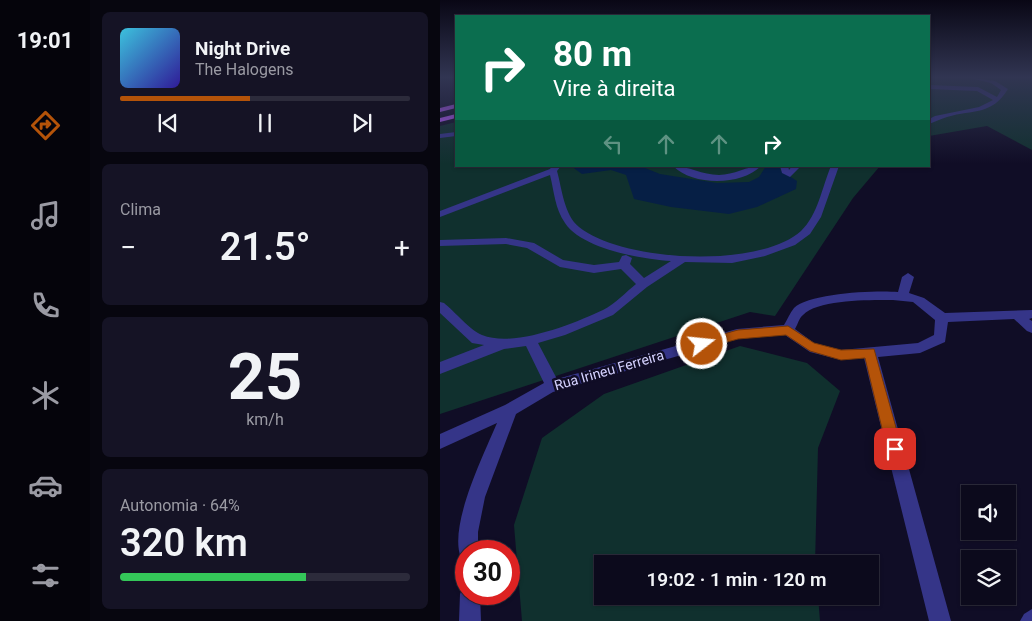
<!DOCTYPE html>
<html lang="pt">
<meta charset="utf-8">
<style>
:root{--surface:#0c0a1c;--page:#151325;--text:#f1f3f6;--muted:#9a9aa3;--line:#2c2b3b;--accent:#b45309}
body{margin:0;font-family:Roboto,sans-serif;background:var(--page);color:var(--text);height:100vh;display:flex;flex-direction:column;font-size:19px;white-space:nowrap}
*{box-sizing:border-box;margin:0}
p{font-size:16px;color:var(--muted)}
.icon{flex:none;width:28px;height:28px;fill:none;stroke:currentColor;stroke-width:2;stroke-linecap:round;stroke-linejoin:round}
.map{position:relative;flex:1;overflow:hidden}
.details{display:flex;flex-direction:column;gap:12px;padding:12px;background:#07060f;width:350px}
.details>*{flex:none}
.top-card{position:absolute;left:15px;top:15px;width:475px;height:152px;border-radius:0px;box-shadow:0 1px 4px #0004,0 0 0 1px var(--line);background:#0b6e4f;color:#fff;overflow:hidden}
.buttons{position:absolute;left:521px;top:485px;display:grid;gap:10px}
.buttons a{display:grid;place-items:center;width:55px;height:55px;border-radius:0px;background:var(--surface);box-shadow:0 1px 4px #0004,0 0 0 1px var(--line);font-size:25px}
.speed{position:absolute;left:15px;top:540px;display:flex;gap:10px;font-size:25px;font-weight:700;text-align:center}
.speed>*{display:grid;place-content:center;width:65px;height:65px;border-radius:50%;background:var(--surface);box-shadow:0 1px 4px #0004,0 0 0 1px var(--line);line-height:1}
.speed .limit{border:8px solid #d22;background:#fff;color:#111}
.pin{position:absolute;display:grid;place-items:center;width:42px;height:42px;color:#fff;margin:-21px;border-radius:10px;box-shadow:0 2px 8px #0006}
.me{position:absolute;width:55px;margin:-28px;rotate:74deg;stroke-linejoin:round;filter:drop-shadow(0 0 4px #0008)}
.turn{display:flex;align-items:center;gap:18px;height:105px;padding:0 15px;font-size:22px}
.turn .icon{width:65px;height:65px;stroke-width:2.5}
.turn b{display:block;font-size:35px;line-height:42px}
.lanes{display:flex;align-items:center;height:48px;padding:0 15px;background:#0003;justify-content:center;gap:25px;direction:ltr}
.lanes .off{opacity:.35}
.big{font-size:38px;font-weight:600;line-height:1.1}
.details .widget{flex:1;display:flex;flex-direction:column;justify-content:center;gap:8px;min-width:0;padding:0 18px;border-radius:8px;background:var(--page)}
.details .dial{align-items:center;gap:0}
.dial b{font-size:65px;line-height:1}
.song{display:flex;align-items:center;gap:15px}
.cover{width:60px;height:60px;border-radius:8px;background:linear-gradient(135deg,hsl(190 70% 55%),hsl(250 70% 35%))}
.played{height:5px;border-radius:2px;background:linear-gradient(90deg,var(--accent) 45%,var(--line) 45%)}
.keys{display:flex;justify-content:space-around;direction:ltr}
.heat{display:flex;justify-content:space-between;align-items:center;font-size:28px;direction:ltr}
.charge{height:8px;border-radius:4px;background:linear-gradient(90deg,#34c759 64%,var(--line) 0)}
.trip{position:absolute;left:154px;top:555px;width:285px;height:50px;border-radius:0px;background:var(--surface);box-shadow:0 1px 4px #0004,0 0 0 1px var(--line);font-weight:600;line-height:50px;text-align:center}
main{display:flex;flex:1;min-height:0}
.menu{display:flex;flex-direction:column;width:90px;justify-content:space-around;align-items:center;background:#05040b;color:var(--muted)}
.menu .icon{width:35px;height:35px}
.menu .on{color:var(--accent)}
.menu b{font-size:22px;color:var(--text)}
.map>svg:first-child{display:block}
.green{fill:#10302e}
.water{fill:#061f45}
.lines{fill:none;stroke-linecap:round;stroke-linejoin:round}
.minor{fill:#353588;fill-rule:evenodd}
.major{fill:#bb59ff;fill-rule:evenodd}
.route{fill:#b45309;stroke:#753606}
.labels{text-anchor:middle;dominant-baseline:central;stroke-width:5;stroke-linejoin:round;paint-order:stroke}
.street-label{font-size:14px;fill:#d5d2ff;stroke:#100d26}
</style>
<main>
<nav class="menu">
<b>19:01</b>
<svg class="icon on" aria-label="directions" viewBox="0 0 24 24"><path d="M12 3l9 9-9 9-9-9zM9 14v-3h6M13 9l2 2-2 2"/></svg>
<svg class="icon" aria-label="music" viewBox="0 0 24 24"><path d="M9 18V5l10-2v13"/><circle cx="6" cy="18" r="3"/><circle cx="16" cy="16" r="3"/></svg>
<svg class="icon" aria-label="phone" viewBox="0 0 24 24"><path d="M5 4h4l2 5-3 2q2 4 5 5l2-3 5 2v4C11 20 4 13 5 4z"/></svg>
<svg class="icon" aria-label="climate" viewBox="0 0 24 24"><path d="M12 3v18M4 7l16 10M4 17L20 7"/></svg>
<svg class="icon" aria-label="car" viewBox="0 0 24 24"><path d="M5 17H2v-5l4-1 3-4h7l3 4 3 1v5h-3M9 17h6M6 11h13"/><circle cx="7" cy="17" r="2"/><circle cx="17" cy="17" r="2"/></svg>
<svg class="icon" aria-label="filters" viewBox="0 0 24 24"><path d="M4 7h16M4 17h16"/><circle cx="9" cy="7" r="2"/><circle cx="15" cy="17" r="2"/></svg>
</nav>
<section class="details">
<div class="widget">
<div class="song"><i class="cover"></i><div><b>Night Drive</b><p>The Halogens</p></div></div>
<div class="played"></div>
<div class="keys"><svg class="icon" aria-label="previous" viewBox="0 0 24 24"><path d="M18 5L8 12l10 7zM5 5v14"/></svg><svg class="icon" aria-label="pause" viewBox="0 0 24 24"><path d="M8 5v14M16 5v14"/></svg><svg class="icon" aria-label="next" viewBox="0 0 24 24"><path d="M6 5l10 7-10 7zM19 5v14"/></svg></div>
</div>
<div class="widget"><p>Clima</p>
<div class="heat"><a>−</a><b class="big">21.5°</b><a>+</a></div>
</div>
<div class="widget dial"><b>25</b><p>km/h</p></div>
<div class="widget"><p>Autonomia · 64%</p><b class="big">320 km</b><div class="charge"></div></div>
</section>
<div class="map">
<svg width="592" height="621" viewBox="0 0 592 621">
<rect width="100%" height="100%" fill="#100d26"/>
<g class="green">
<polygon points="489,77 588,77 592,79 592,150 547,126 489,136"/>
<polygon points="16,122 16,166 440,166 413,198 335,316 310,312 0,414 0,126"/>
<polygon points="300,346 367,363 400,391 378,448 375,564 162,564 162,596 378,596 380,621 82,621 74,525 102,438 164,394"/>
</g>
<polygon class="water" points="131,166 200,166 220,174 277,183 309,182 319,177 326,166 342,166 340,170 357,181 356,189 317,207 289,214 231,207 194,199 186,175 171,170 142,174"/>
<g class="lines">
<g class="minor">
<path d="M526,77L555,81L568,89C551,116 534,109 507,117C500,119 495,122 489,124V119L495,116L539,107L553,100L537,91L489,89V85L538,87L557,97L561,90L551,83Z"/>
<polygon points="16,132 16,136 0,138 0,134"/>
<path d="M112,166H121L117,171C122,189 124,215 139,227C182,262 319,269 361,231C378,215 382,187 391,166H399L381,217L370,234L355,245L325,256L292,263L245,262L207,287L173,315L125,335L98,343L117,379L297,329L344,325C347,320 350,313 354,308C369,293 436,290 458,292L462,277L468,273L474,277L469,293L484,298L505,313L592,310V318L589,319L592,321V333L587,331L574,319L508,322L505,342L480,353L438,357L511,621H489L424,358L401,360L370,352L345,335L297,339L113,392L76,414L45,497L38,532V551H26V560L21,558C8,526 44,454 57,423L0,449V434L65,405L104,383L86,346L64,349L0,374V362L44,345L32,343L0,313V302L4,303C14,311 31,331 42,335C74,348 133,324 163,310C175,304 186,292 196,284L181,269L154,273L120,267L87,248L66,244L0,246V240L66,238L94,243L123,260L154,265L179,262L182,256L186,255L192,258L190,264L204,278L231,261C202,259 142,249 125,223C115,209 114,191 110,175L0,217V211L110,169ZM453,300L473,302L495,320L494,335L478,343L401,350L374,343L355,329C358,324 359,318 363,315C378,299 432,300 453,300Z"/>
<path d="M233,166C249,166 262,175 279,175C294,175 307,166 321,166C301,186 253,186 233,166Z"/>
<polygon points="340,166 348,166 349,170 352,166 361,166 350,177 342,173"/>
<polygon points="26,585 26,594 40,594 41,621 19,621 20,594 23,587"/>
<polygon points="592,609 592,621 580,621 584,614"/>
</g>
<g class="major">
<polygon points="16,104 16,108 0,112 0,108"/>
<polygon points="16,114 16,118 0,122 0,118"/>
</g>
</g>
<linearGradient id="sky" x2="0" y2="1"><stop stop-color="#090715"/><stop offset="0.47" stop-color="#313552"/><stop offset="1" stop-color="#313552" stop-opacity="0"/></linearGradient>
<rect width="592" height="164" fill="url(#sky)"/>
<polygon class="route" points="348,326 374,343 401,350 434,349 462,449 460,453 455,456 449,453 447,449 425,358 401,360 370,351 346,335 298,339 262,349 256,344 258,341 298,330"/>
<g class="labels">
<g class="street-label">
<text transform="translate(169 370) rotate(-16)">Rua Irineu Ferreira</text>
</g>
</g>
</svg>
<div class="buttons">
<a><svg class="icon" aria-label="sound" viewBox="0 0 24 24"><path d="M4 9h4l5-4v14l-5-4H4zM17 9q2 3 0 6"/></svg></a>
<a><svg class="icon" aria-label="layers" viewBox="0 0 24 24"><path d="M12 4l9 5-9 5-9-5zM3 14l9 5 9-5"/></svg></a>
</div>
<div class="speed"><div class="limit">30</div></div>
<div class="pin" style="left:455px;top:449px;background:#d93025"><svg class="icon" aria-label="arrive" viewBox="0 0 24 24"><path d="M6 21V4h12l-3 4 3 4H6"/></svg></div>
<svg class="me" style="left:262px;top:344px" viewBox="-20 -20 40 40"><circle r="17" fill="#b45309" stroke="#fff" stroke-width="3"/><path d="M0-11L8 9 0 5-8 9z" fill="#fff"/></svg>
<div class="trip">19:02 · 1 min · 120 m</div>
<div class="top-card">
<div class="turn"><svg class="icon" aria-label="right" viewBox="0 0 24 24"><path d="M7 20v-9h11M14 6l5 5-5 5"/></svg><div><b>80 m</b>Vire à direita</div></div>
<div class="lanes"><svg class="icon off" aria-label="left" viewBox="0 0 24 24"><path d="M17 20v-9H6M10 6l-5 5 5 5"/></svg><svg class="icon off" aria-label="ahead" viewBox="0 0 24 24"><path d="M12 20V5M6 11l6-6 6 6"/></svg><svg class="icon off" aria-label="ahead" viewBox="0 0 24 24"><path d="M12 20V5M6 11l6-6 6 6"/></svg><svg class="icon" aria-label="right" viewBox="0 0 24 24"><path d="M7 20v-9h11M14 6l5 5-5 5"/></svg></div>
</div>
</div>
</main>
